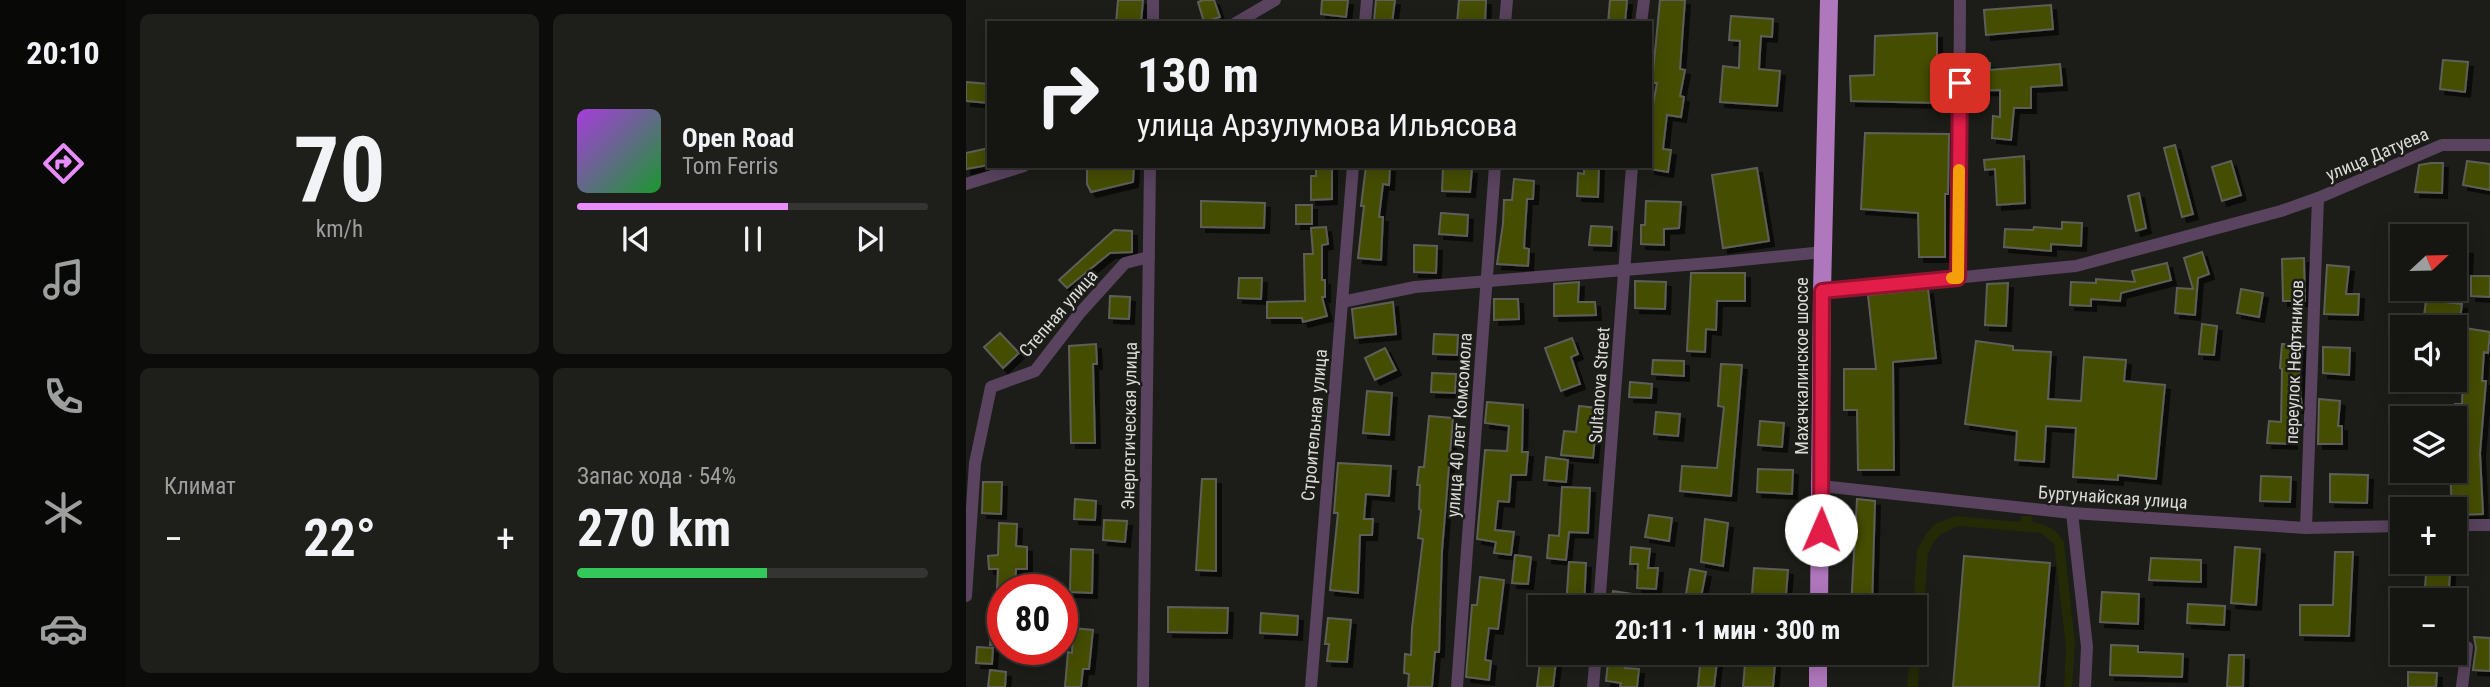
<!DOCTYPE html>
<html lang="ru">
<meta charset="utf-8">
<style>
:root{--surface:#151612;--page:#1e1f1b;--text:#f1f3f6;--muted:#9d9f9f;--line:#343532;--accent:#e98dfe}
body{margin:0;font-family:"Roboto Condensed",sans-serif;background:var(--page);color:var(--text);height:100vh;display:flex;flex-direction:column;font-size:26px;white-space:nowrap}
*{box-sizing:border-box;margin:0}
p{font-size:23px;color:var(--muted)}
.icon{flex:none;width:38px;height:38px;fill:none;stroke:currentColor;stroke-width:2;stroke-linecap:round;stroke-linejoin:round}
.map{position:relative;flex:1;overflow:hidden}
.side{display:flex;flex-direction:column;gap:14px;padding:14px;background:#0c0c0a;width:840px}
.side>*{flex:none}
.banner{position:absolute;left:21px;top:21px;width:665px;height:147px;border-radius:0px;box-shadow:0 4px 18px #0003,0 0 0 2px var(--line);background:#151612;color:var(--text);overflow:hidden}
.needle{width:46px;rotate:68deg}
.controls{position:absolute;left:1424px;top:224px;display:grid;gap:14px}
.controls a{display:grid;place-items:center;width:77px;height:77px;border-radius:0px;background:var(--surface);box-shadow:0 4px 18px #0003,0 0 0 2px var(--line);font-size:35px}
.speed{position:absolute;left:21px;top:574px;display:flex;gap:14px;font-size:35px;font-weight:700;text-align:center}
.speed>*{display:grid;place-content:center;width:91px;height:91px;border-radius:50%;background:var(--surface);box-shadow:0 4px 18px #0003,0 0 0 2px var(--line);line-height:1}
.speed .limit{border:10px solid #d22;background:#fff;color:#111}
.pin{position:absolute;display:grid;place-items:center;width:60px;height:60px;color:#fff;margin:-30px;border-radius:14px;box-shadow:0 4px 10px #0006}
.me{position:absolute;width:77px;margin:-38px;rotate:1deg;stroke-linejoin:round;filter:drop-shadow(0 0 5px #0008)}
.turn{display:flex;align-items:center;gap:24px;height:147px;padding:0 35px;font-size:32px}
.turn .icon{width:91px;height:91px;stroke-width:2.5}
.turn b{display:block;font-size:49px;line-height:60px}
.big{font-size:52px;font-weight:700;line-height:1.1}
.side .card{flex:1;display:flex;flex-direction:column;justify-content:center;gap:10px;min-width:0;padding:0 24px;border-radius:10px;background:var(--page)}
.side .dial{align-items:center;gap:0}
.dial b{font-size:91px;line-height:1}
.song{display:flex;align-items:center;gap:21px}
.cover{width:84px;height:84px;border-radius:10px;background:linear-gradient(135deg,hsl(280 70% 55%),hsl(130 70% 35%))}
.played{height:7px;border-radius:4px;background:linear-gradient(90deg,var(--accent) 60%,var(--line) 60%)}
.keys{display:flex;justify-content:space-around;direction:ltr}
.heat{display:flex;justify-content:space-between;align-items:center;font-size:38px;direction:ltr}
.charge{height:10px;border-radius:5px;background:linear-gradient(90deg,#34c759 54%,var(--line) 0)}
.side .tiles{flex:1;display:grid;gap:14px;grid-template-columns:repeat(2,1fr)}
.trip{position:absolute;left:562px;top:595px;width:399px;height:70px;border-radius:0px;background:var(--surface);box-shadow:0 4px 18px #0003,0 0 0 2px var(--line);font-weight:700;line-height:70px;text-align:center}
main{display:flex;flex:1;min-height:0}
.dock{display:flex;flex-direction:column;width:126px;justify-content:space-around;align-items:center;background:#080907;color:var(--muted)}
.dock .icon{width:49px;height:49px}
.dock .current{color:var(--accent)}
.dock b{font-size:32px;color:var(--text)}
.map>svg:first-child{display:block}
.green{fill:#242906}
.building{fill:#444d00;stroke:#5e5f59;stroke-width:2;filter:url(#shadow)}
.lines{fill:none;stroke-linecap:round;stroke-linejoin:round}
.minor{stroke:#59435e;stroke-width:12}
.highway{stroke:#af77bc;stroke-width:18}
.route-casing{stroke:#92132f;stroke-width:18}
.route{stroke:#e11d48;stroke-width:12}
.slow{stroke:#f59e0b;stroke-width:12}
.labels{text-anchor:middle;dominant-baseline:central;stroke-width:5;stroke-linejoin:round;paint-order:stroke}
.street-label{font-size:18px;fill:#dadbd8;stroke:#1c1d18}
</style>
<main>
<nav class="dock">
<b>20:10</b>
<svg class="icon current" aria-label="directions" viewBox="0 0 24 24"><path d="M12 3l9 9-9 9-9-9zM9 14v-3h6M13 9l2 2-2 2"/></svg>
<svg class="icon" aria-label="music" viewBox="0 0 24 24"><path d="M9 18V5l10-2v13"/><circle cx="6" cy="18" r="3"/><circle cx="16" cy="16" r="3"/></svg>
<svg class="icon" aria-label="phone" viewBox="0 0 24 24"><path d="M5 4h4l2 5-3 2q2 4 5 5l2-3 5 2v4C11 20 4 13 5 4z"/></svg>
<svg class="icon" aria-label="climate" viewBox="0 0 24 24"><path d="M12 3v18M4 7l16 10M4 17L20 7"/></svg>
<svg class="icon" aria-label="car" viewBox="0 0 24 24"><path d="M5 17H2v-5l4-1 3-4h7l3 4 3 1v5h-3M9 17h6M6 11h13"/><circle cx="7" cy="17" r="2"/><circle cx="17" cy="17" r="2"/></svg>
</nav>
<section class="side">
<div class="tiles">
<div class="card dial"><b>70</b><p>km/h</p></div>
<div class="card">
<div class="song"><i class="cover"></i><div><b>Open Road</b><p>Tom Ferris</p></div></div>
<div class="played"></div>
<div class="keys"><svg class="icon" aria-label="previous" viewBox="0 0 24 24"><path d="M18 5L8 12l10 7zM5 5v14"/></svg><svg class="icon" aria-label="pause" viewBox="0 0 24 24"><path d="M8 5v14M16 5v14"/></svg><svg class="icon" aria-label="next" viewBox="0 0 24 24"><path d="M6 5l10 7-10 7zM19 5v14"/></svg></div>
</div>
<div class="card"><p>Климат</p>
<div class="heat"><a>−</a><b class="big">22°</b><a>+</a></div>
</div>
<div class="card"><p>Запас хода · 54%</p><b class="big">270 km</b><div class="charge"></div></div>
</div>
</section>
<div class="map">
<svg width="1524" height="687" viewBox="0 0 1524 687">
<defs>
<filter id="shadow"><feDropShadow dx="5" dy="5" stdDeviation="0" flood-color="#0009"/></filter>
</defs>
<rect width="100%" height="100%" fill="#1c1d18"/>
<path class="green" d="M990,516L1054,522L1056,516H1066L1067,522C1082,525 1091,529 1098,543L1109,643L1106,687H1098L1100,648L1088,544L1075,533L993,526L975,534L967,543L962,554L952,687H941L944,653H948L947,607L951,550L960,534L969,524Z"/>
<g class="building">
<polygon points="152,0 177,0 175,23 150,23"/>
<polygon points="237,0 248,0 254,17 238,22 232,2"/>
<polygon points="356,0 382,0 380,17 355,14"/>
<polygon points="410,0 429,0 426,23 408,21"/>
<polygon points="493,0 520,0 519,23 491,23"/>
<polygon points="644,0 661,0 659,23 642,23"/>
<polygon points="694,0 719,0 714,69 719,70 714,96 718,97 715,117 701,115 697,149 705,150 702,172 684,169 684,121 691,83 686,83"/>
<polygon points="1085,5 1087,29 1020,35 1018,10"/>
<polygon points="765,16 807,19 806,37 795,36 793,69 814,71 811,106 754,102 757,66 773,68 774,41 763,40"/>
<polygon points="971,33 971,103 885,101 884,76 908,75 909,36"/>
<polygon points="1477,60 1502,62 1499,92 1474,89"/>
<polygon points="1002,63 1024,63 1024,70 1094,64 1096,85 1065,87 1065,108 1048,108 1045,140 1026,138 1027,116 1034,117 1034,90 1002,91"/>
<polygon points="0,82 23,84 23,103 0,101"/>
<polygon points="899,133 983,134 982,194 979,194 979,257 953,257 952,213 895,209"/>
<polygon points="1209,145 1227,214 1216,217 1198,148"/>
<polygon points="23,148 23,165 0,169 0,153"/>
<polygon points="1058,156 1059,203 1031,205 1029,169 1019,170 1018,160"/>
<polygon points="1265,161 1275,195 1256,201 1246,167"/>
<polygon points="1501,161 1524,164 1524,190 1497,185"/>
<polygon points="1465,163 1477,163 1476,193 1449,192 1453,165"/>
<polygon points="135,166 168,166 167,182 125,192 121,184 121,168"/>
<polygon points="350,166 366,166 366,199 345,200 345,176 350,176"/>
<polygon points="400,166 424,167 423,185 417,184 413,217 417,217 415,260 392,258 398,206 395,206"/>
<polygon points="618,166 633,166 632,197 611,196 612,173 618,174"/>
<polygon points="477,167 506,169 504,192 476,191"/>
<polygon points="791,168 803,241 757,248 746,175"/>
<polygon points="548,179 568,181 567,199 561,199 558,248 563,249 562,266 531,264 537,224 538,200 546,200"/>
<polygon points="1173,193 1180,228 1170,231 1162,196"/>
<polygon points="235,201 299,203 298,228 235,227"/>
<polygon points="680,201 715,202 713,228 698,229 698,245 675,244 675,225 679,225"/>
<rect x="330" y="205" width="16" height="19"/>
<polygon points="475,213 502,215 501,236 473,234"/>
<polygon points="1096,222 1116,223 1115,246 1085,244 1085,251 1038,247 1039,229 1067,230 1068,227 1096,229"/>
<polygon points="625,226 646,227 645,246 623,245"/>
<polygon points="360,227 362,244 356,245 356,280 359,280 359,297 356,297 361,316 337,322 336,318 301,318 301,302 339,301 338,254 347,254 345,228"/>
<polygon points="148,230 166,231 166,252 144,253 101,288 93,280"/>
<polygon points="448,245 471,246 470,273 448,272"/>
<polygon points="1489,248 1502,249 1501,269 1489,268"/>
<polygon points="1236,252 1243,274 1232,278 1229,315 1209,313 1211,288 1227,289 1218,258"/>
<polygon points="1338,258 1339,301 1317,301 1316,259"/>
<polygon points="1201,263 1205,280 1155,293 1154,301 1125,299 1125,306 1104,305 1105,282 1130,283 1130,279 1169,282 1166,271"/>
<polygon points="1361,265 1383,267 1380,294 1393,294 1392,315 1358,314"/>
<polygon points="725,273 779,273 779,301 751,301 750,330 740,329 739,352 721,351"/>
<polygon points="1505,276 1524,276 1524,297 1505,296"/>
<polygon points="273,278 296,278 295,299 272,298"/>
<polygon points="669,281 700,282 699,309 669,308"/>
<polygon points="613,282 612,302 629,302 630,315 588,316 588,284"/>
<polygon points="1042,283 1040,326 1019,325 1021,284"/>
<polygon points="962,289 970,358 927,362 928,470 892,470 891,410 878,410 878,369 910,369 902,295"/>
<polygon points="1275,289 1297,293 1293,317 1271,313"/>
<polygon points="144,296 164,297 163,319 143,318"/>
<polygon points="528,299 552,299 553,319 528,320"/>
<polygon points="1460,300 1496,304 1493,328 1457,324"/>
<polygon points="427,302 430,334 389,338 386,309"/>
<polygon points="1236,324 1251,326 1248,355 1233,354"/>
<polygon points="1499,328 1524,332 1522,353 1518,352 1516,381 1520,381 1514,453 1517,514 1489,515 1489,509 1486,509 1484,471 1495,469 1496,425 1489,424 1488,418 1489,404 1496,404 1498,349 1496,349"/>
<polygon points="34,333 53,353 37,368 18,347"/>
<polygon points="468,334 492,335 491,355 467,354"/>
<polygon points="606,338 612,354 605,357 614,384 595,391 579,348"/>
<polygon points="1010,341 1047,346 1047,350 1085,352 1082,399 1115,401 1118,357 1160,360 1158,381 1199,385 1190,479 1152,475 1152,480 1107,477 1110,428 1080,426 1078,462 1049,460 1051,431 999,424"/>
<polygon points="130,344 131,364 127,364 129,443 105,443 103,346"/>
<polygon points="1316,344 1336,345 1333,380 1336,408 1329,408 1326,444 1301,443 1303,421 1315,422 1316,369 1314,368"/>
<polygon points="1357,347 1384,348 1383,375 1357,373"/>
<polygon points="419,348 430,370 409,380 399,358"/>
<polygon points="687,360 718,361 718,376 686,374"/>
<polygon points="755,364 776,365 765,496 714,491 716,466 751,468 758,407 752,406"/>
<polygon points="466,373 490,374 489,393 465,392"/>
<polygon points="664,382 686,384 685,398 663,397"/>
<polygon points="401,391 426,393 423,435 397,433"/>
<polygon points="1353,399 1374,401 1372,426 1376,426 1376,444 1352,444"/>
<polygon points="521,402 557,405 556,452 562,452 560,475 545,475 543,502 532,501 529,530 548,532 545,555 528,553 530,542 511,539 519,450 541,451 543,426 519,423"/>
<polygon points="613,406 632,408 627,458 595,455 598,431 610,432"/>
<polygon points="690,412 714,414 712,436 688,434"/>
<polygon points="463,416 487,418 476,551 473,652 469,652 466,687 442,687 443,674 438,673 439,654 445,655 446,628 457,539 452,538 455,510 453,509 454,485 451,485 453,467 458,467"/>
<polygon points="794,421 818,423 816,447 792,445"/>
<polygon points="580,457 602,460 600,482 578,480"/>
<polygon points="372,463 425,466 423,496 400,494 398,519 407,519 406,535 394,535 392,593 364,590 372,513 368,513"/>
<polygon points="792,469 827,470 826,494 791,492"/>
<polygon points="1364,474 1402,475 1401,503 1364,502"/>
<polygon points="1295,476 1325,477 1324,502 1294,501"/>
<polygon points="236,479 250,479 250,571 230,570"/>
<polygon points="17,482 36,482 35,514 16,513"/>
<polygon points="596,487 624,488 622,533 603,532 600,560 581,558 583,535 593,536"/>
<polygon points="109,499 130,501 129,520 108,519"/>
<polygon points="891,499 909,501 906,607 885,607"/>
<polygon points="683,515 706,518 703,541 679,537"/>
<polygon points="739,519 762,523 757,566 735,562"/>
<polygon points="138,520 161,521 159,542 137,540"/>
<polygon points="33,523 51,524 50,546 61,547 61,569 50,569 49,590 31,590 32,569 23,569 22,556 32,555"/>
<polygon points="665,547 684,549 682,568 692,568 690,589 671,588 672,564 664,564"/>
<polygon points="1269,547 1294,549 1290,605 1265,603"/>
<polygon points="105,549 127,550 126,593 104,592"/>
<polygon points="1369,552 1387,552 1383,636 1334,635 1334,605 1367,605"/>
<polygon points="549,555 565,557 562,584 546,583"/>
<polygon points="998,556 1084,563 1073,687 987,687"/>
<polygon points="1185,558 1235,560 1235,582 1183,580"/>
<polygon points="603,562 620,563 618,607 600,607"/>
<polygon points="1461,562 1485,562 1482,600 1458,599"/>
<polygon points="788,568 822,570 819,607 785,607"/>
<polygon points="724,569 740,572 735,597 720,594"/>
<polygon points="514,577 538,580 532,629 523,628 519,660 525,661 523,680 500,677 506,605 511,605"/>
<polygon points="647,591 667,594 665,607 645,607"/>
<polygon points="1136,592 1173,594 1172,624 1134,622"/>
<polygon points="96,602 106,602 105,636 96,636"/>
<polygon points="1222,604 1259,606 1258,625 1221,623"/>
<polygon points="202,607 262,608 261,633 202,632"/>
<polygon points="295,613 332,616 331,635 294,633"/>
<polygon points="362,618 385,620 381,662 361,661 363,644 359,644"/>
<polygon points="26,622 37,623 37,646 24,645"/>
<polygon points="107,628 127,630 123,669 117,669 115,687 99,687 102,652 106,653"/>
<polygon points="1508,637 1524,638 1524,671 1507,670 1510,648"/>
<polygon points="1145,645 1172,646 1172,652 1217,654 1216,677 1144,675"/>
<polygon points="11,647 27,648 26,664 10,663"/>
<polygon points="575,653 591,653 587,687 571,687"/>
<polygon points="643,653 662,653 659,668 673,669 671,687 654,687 655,683 640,681"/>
<polygon points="732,653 752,653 748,687 732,687 734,665"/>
<polygon points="780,653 810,653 807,687 777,687"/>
<polygon points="1263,655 1278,655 1277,687 1261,687"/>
<polygon points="24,670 40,672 39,687 22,687"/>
<polygon points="1442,672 1471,673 1470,687 1442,687"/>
</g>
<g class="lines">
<g class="minor">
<polyline points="187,23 187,0"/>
<polyline points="270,23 309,0"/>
<polyline points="399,23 401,0"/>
<polyline points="539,23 541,0"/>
<polyline points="675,23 678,0"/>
<polyline points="0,184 58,166"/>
<polyline points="992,278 994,0"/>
<polyline points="856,291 1110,266 1315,211 1352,198 1476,145 1524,145"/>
<polyline points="376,302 449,287 756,262 858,252"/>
<polyline points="855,486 1106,513 1340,528 1437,526"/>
<polyline points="1106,513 1121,647 1119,687"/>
<polyline points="1489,525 1524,525"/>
<polyline points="1340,528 1352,198"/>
<polyline points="0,596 9,463 25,387 69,371 113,314 159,263 183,257"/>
<polyline points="633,607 666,166"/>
<polyline points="177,687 184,166"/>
<polyline points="345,687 387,166"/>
<polyline points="491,687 529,166"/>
<polyline points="627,687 630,653"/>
<polyline points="1496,687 1501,647"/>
</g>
<g class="highway">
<polyline points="853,607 856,291 863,0"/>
<polyline points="852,687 852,653"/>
</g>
</g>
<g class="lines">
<g class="route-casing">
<polyline id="route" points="855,530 856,291 992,278 994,83"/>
</g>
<use href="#route" class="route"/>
<polyline class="slow" points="986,278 992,278 993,170"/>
</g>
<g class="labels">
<g class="street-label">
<text transform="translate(1411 154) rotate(-23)">улица Датуева</text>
<text transform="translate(92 313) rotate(-49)">Степная улица</text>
<text transform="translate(1328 362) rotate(-88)">переулок Нефтяников</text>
<text transform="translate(835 366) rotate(-90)">Махачкалинское шоссе</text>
<text transform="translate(633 385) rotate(-86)">Sultanova Street</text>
<text transform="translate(348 425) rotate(-85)">Строительная улица</text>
<text transform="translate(493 425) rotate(-86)">улица 40 лет Комсомола</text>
<text transform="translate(163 426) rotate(-89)">Энергетическая улица</text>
<text transform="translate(1147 497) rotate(4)">Буртунайская улица</text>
</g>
</g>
</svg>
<div class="controls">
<a><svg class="needle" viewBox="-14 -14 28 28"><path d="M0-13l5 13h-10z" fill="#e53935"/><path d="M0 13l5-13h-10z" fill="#9d9f9f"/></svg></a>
<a><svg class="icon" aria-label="sound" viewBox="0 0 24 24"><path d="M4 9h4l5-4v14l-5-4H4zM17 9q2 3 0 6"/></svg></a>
<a><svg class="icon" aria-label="layers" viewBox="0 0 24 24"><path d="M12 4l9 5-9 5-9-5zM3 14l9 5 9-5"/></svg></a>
<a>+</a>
<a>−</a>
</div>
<div class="speed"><div class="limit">80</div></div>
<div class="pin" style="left:994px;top:83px;background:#d93025"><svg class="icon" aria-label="arrive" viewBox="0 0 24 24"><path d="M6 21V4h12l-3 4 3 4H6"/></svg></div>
<svg class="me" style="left:855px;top:530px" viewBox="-20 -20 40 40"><circle r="19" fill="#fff"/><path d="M0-13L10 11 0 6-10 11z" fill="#e11d48"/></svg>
<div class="trip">20:11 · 1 мин · 300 m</div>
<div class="banner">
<div class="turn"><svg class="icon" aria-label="right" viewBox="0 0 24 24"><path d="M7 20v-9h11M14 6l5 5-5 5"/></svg><div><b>130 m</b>улица Арзулумова Ильясова</div></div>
</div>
</div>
</main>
